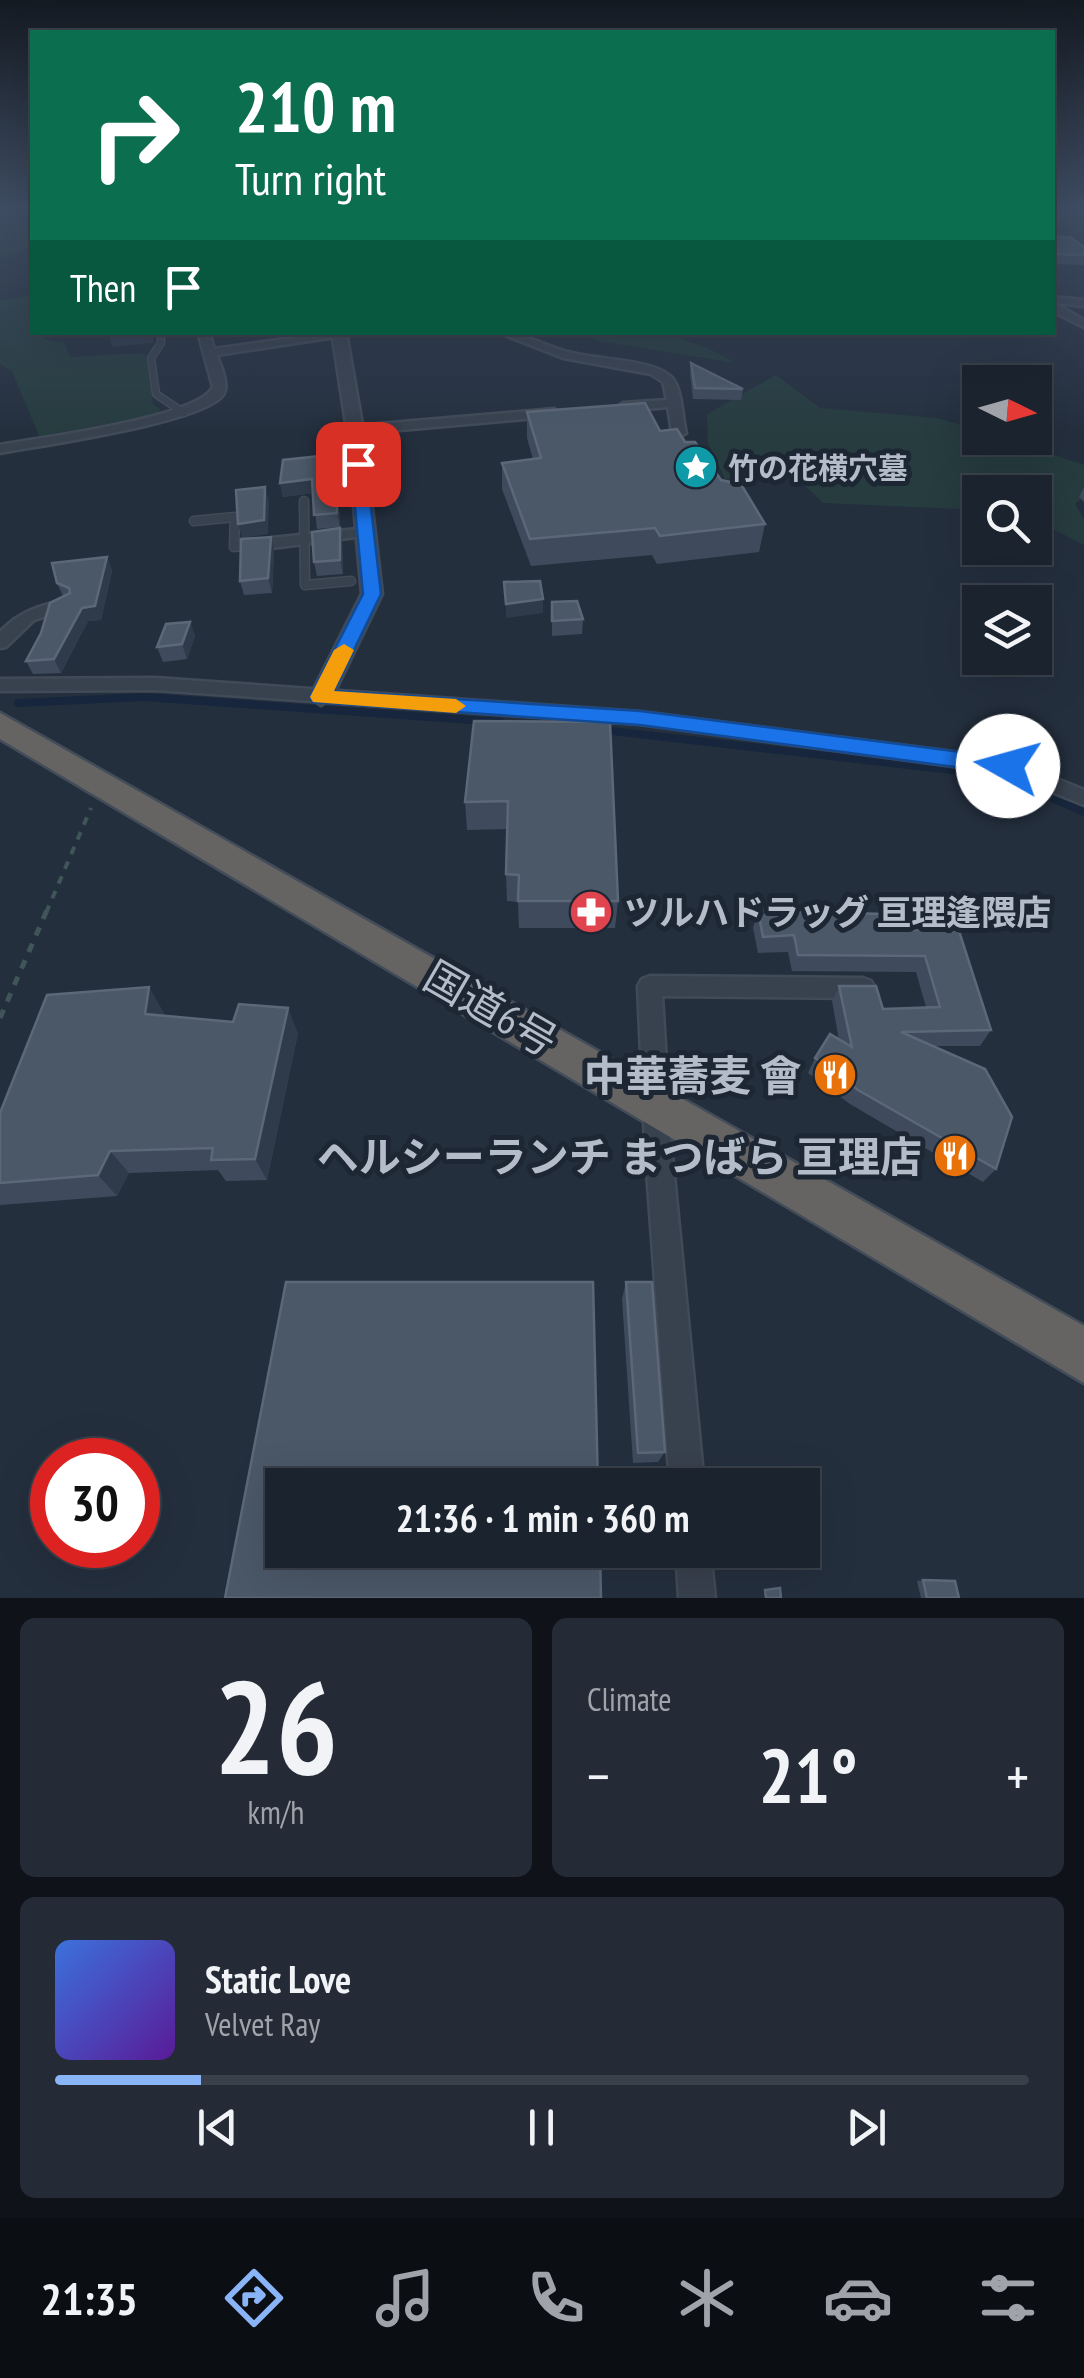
<!DOCTYPE html>
<meta charset="utf-8">
<style>
:root{--surface:#1b232e;--page:#242b36;--text:#f1f3f6;--muted:#a0a4aa;--line:#39404a;--accent:#8ab4f8}
body{margin:0;font-family:"PT Sans Narrow","Noto Sans JP",sans-serif;background:var(--page);color:var(--text);height:100vh;display:flex;flex-direction:column;font-size:38px;white-space:nowrap}
*{box-sizing:border-box;margin:0}
p{font-size:32px;color:var(--muted)}
.icon{flex:none;width:55px;height:55px;fill:none;stroke:currentColor;stroke-width:2;stroke-linecap:round;stroke-linejoin:round}
.map{position:relative;height:1598px;overflow:hidden}
.details{display:flex;flex-direction:column;gap:20px;padding:20px;background:#0f1319;flex:1}
.details>*{flex:none}
.guide{position:absolute;left:30px;top:30px;width:1025px;height:305px;border-radius:0px;box-shadow:0 10px 40px #0002,0 0 0 2px var(--line);background:#0b6e4f;color:#fff;overflow:hidden}
.needle{width:65px;rotate:95deg}
.fabs{position:absolute;left:962px;top:365px;display:grid;gap:20px}
.fabs a{display:grid;place-items:center;width:90px;height:90px;border-radius:0px;background:var(--surface);box-shadow:0 10px 40px #0002,0 0 0 2px var(--line);font-size:50px}
.speed{position:absolute;left:30px;top:1438px;display:flex;gap:20px;font-size:50px;font-weight:700;text-align:center}
.speed>*{display:grid;place-content:center;width:130px;height:130px;border-radius:50%;background:var(--surface);box-shadow:0 10px 40px #0002,0 0 0 2px var(--line);line-height:1}
.speed .limit{border:15px solid #d22;background:#fff;color:#111}
.pin{position:absolute;display:grid;place-items:center;width:85px;height:85px;color:#fff;margin:-42px;border-radius:20px;box-shadow:0 5px 15px #0006}
.me{position:absolute;width:110px;margin:-55px;rotate:277deg;stroke-linejoin:round;filter:drop-shadow(0 0 8px #0008)}
.turn{display:flex;align-items:center;gap:35px;height:210px;padding:0 40px;font-size:45px}
.turn .icon{width:130px;height:130px;stroke-width:2.5}
.turn b{display:block;font-size:70px;line-height:85px}
.then{display:flex;align-items:center;height:95px;padding:0 40px;background:#0003;gap:20px;font-size:38px}
.big{font-size:75px;font-weight:700;line-height:1.1}
.details .card{flex:1;display:flex;flex-direction:column;justify-content:center;gap:15px;min-width:0;padding:0 35px;border-radius:15px;background:var(--page)}
.details .dial{align-items:center;gap:0}
.dial b{font-size:130px;line-height:1}
.song{display:flex;align-items:center;gap:30px}
.cover{width:120px;height:120px;border-radius:15px;background:linear-gradient(135deg,hsl(220 70% 55%),hsl(270 70% 35%))}
.played{height:10px;border-radius:5px;background:linear-gradient(90deg,var(--accent) 15%,var(--line) 15%)}
.keys{display:flex;justify-content:space-around;direction:ltr}
.heat{display:flex;justify-content:space-between;align-items:center;font-size:55px;direction:ltr}
.details .tiles{flex:1;display:grid;gap:20px;grid-template-columns:1fr 1fr}
.card:last-child{grid-column:span 2}
.trip{position:absolute;left:265px;top:1468px;width:555px;height:100px;border-radius:0px;background:var(--surface);box-shadow:0 10px 40px #0002,0 0 0 2px var(--line);font-weight:700;line-height:100px;text-align:center}
.tabs{display:flex;height:160px;justify-content:space-around;align-items:center;background:#0b0e12;color:var(--muted)}
.tabs .icon{width:70px;height:70px}
.tabs .on{color:var(--accent)}
.tabs b{font-size:45px;color:var(--text)}
.map>svg:first-child{display:block}
.green{fill:#263c3f}
.lines{fill:none;stroke-linecap:round;stroke-linejoin:round}
.stream{stroke:#17263c;stroke-width:8}
.service-far1-casing{stroke:#414a57;stroke-width:9}
.service-casing{stroke:#414a57;stroke-width:11}
.minor-casing{stroke:#414a57;stroke-width:5}
.tertiary-casing{stroke:#414a57;stroke-width:5}
.trunk-casing{stroke:#434c59;stroke-width:5}
.path-far1{stroke:#3f5557;stroke-width:4;stroke-dasharray:8 8;stroke-linecap:butt}
.path{stroke:#3f5557;stroke-width:5;stroke-dasharray:9 9;stroke-linecap:butt}
.service-far1{stroke:#38414e;stroke-width:6}
.service{stroke:#38414e;stroke-width:8}
.minor{fill:#38414e;fill-rule:evenodd}
.tertiary{fill:#38414e;fill-rule:evenodd}
.trunk{fill:#656462;fill-rule:evenodd}
.wall{fill:#3f4b5c}
.shaded-wall{fill:#2f3b4b}
.building{fill:#4b5868;stroke:#5c6777;stroke-width:2.5}
.route{fill:#1a73e8;stroke:#114b97;stroke-width:2.5}
.slow{fill:#f59e0b}
.labels{text-anchor:middle;dominant-baseline:central;stroke-width:10;stroke-linejoin:round;paint-order:stroke}
.far-poi-label{font-size:30px;font-weight:bold;fill:#b4bcc9;stroke:#1d2633;text-anchor:start}
.poi-label{font-size:35px;font-weight:bold;fill:#b4bcc9;stroke:#1d2633;text-anchor:start}
.near-street-label{font-size:42px;fill:#b4bcc9;stroke:#1d2633}
.near-poi-label{font-size:42px;font-weight:bold;fill:#b4bcc9;stroke:#1d2633;text-anchor:end}
</style>
<div class="map">
<svg width="1084" height="1598" viewBox="0 0 1084 1598">
<rect width="100%" height="100%" fill="#242f3e"/>
<g class="green">
<polygon points="0,209 32,217 32,248 0,256"/>
<polygon points="26,296 32,305 32,332 47,333 43,339 64,342 70,357 145,353 153,404 160,409 158,415 39,436 12,371 0,364 0,300"/>
<path d="M584,333C644,332 682,330 735,363L599,341Z"/>
<polygon points="776,375 820,408 937,418 980,430 980,438 1003,438 1084,465 1084,497 1075,504 1084,519 1084,545 1035,520 1035,492 980,492 980,510 823,503 795,476 725,479 708,443 707,414"/>
</g>
<g class="lines">
<g class="stream">
<polyline points="18,703 144,697 500,722"/>
<polyline points="603,730 978,773 1009,779 1084,812"/>
</g>
<g class="service-far1-casing">
<polyline id="service-far1" points="161,332 161,343 151,358 156,394 184,413"/>
</g>
<g class="service-casing">
<g id="service">
<polyline points="304,501 305,585 351,581"/>
<polyline points="194,521 235,517 234,547 252,545"/>
</g>
</g>
<g class="minor-casing">
<g id="minor">
<polygon points="1052,297 1084,300 1084,306 1054,303 1084,320 1084,327 1052,311"/>
<path d="M198,332H209L214,349L335,332H368L217,355C220,365 229,383 224,393C211,422 36,446 0,453V445C38,438 198,418 213,387Z"/>
<path d="M497,332C524,332 546,347 572,353C598,360 651,359 670,376C682,385 682,417 686,433L679,437L672,433L668,407L623,411L617,407L623,403L667,400L663,382L651,374L563,358Z"/>
<polygon points="554,409 560,413 558,416 355,434 349,430 355,426"/>
<polygon points="366,528 373,532 371,535 272,548 264,543 272,538"/>
<path d="M65,600L73,605L71,608L34,620L6,647L0,648V632C18,612 39,606 65,600Z"/>
<polygon points="155,678 640,712 1008,759 1084,790 1084,805 1005,773 640,724 155,690 0,691 0,679"/>
<polygon points="650,976 863,978 871,981 875,988 871,995 863,998 662,996 671,1144 704,1485 670,1485 645,1144 638,986 642,979"/>
<polygon points="676,1550 710,1550 715,1598 679,1598"/>
</g>
</g>
<g class="tertiary-casing">
<polygon id="tertiary" points="332,332 346,332 363,430 382,594 332,697 321,705 310,697 362,594 347,430"/>
</g>
<g class="trunk-casing">
<polygon id="trunk" points="0,713 1084,1326 1084,1383 0,739"/>
</g>
<polyline class="path-far1" points="46,913 91,808"/>
<polyline class="path" points="0,1018 47,910"/>
<use href="#service-far1" class="service-far1"/>
<use href="#service" class="service"/>
<use href="#minor" class="minor"/>
<use href="#tertiary" class="tertiary"/>
<use href="#trunk" class="trunk"/>
</g>
<g class="wall">
<polygon points="1052,237 1084,247 1084,265 1052,264"/>
<polygon points="691,363 743,389 741,400 693,399 690,374"/>
<polygon points="527,412 660,431 685,442 765,524 759,552 657,564 652,555 531,566 502,489 502,463 533,459 527,438"/>
<polygon points="338,454 343,486 338,487 340,527 317,529 313,493 283,497 280,483"/>
<polygon points="1084,487 1084,502 1079,497"/>
<polygon points="342,543 343,574 317,576 314,562"/>
<polygon points="274,551 272,593 244,595 240,581"/>
<polygon points="107,557 112,571 101,620 88,621 61,673 33,674 26,661 63,596 57,583"/>
<polygon points="552,602 583,619 582,634 552,636"/>
<polygon points="190,622 195,636 187,659 163,662 157,647"/>
<polygon points="474,721 618,901 615,928 519,928 518,902 507,901 506,874 507,829 467,830 465,802"/>
<polygon points="758,911 890,929 959,931 991,1030 980,1046 934,1046 996,1169 983,1182 850,1104 808,1073 815,1058 839,1040 832,1001 839,986 883,1009 926,1007 916,972 792,971 788,952 758,953 753,928"/>
<polygon points="164,1013 164,1015 298,1033 267,1180 226,1181 218,1170 129,1173 117,1196 0,1205 0,1183"/>
<polygon points="626,1282 665,1452 658,1462 633,1463 622,1299"/>
<polygon points="923,1580 959,1598 921,1598 917,1581"/>
</g>
<g class="shaded-wall">
<polygon points="108,332 153,332 153,343 112,347"/>
<polygon points="336,473 338,487 340,527 337,513"/>
<polygon points="312,479 314,493 283,497 280,483"/>
<polygon points="265,487 269,501 268,534 242,538 238,524"/>
<polygon points="340,528 342,543 343,574 340,560"/>
<polygon points="271,537 274,551 272,593 268,578"/>
<polygon points="107,557 112,571 101,620 88,621 61,673 54,659 82,608"/>
<polygon points="543,599 543,613 506,618 506,604"/>
<polygon points="190,622 195,636 187,659 182,644"/>
<polygon points="149,987 164,1013 160,1039 145,1014"/>
<polygon points="288,1008 298,1033 267,1180 255,1159"/>
<polygon points="110,1151 129,1173 117,1196 98,1175"/>
</g>
<g class="building">
<polygon points="1052,237 1070,237 1084,247 1084,255 1052,254"/>
<polygon points="691,363 743,389 695,388"/>
<polygon points="645,403 660,431 677,429 685,442 695,442 721,480 741,484 765,524 660,536 655,528 530,539 502,463 541,458 527,412"/>
<polygon points="338,454 341,472 336,473 337,513 314,515 312,479 280,483 283,460"/>
<polygon points="265,487 264,520 238,524 236,490"/>
<polygon points="340,528 340,560 314,562 312,532"/>
<polygon points="271,537 268,578 240,581 241,539"/>
<polygon points="107,557 95,606 82,608 54,659 26,661 41,633 50,603 70,593 69,588 57,583 52,563"/>
<polygon points="540,581 543,599 506,604 504,582"/>
<polygon points="577,601 583,619 552,621 552,602"/>
<polygon points="190,622 182,644 157,647 166,624"/>
<polygon points="474,721 610,722 618,901 518,901 519,875 506,874 508,801 465,802"/>
<polygon points="758,911 885,914 890,929 959,931 991,1030 901,1032 985,1069 1012,1117 996,1169 858,1090 815,1058 830,1034 852,1047 839,986 876,986 883,1009 940,1007 925,956 798,955 794,935 763,937"/>
<polygon points="149,987 145,1014 233,1022 239,1004 288,1008 255,1159 211,1160 213,1148 110,1151 98,1175 0,1183 0,1113 47,995"/>
<polygon points="286,1282 593,1282 598,1485 282,1485 282,1550 600,1550 601,1598 225,1598"/>
<polygon points="626,1282 652,1282 665,1452 638,1453"/>
<polygon points="923,1580 955,1581 959,1598 927,1598"/>
<polygon points="780,1588 781,1598 766,1598 765,1590"/>
</g>
<linearGradient id="sky" x2="0" y2="1"><stop stop-color="#141a22"/><stop offset="0.48" stop-color="#3f4d63"/><stop offset="1" stop-color="#3f4d63" stop-opacity="0"/></linearGradient>
<rect width="1084" height="433" fill="url(#sky)"/>
<polygon class="route" points="358,459 366,464 381,594 334,691 640,711 1008,758 1020,766 1008,774 640,725 313,702 310,697 363,594 351,464"/>
<polygon class="slow" points="344,644 354,650 334,691 456,699 466,706 456,713 313,702 310,697 334,650"/>
<defs>
<g id="sight-disc" transform="scale(2.25)"><circle r="9.5" fill="#0f9aa8" stroke="#1d2633"/><path d="M0-6L1.8-2.2L6-1.7L2.9 1.2L3.7 5.4L0 3.3L-3.7 5.4L-2.9 1.2L-6-1.7L-1.8-2.2Z" fill="#fff"/></g>
<g id="pharmacy-disc" transform="scale(2.25)"><circle r="9.5" fill="#e0444e" stroke="#1d2633"/><path d="M-2-6h4v4h4v4h-4v4h-4v-4h-4v-4h4Z" fill="#fff"/></g>
<g id="restaurant-disc" transform="scale(2.25)"><circle r="9.5" fill="#e8710a" stroke="#1d2633"/><path d="M-5-6h1v4h1v-4h1v4h1v-4h1v5L-1.5 .5V6h-2V.5L-5-1ZM5-6V6H3V1.5H1.5Q1.5-4 5-6Z" fill="#fff"/></g>
</defs>
<g fill-rule="evenodd">
<use href="#sight-disc" x="696" y="467"/>
<use href="#pharmacy-disc" x="591" y="912"/>
<use href="#restaurant-disc" x="835" y="1075"/>
<use href="#restaurant-disc" x="955" y="1156"/>
</g>
<g class="labels">
<g class="far-poi-label">
<text x="728" y="467">竹の花横穴墓</text>
</g>
<g class="poi-label">
<text x="624" y="912">ツルハドラッグ 亘理逢隈店</text>
</g>
<g class="near-street-label">
<text transform="translate(491 1008) rotate(30)">国道6号</text>
</g>
<g class="near-poi-label">
<text x="802" y="1075">中華蕎麦 會</text>
<text x="922" y="1156">ヘルシーランチ まつばら 亘理店</text>
</g>
</g>
</svg>
<div class="fabs">
<a><svg class="needle" viewBox="-14 -14 28 28"><path d="M0-13l5 13h-10z" fill="#e53935"/><path d="M0 13l5-13h-10z" fill="#a0a4aa"/></svg></a>
<a><svg class="icon" aria-label="search" viewBox="0 0 24 24"><circle cx="10" cy="10" r="6"/><path d="M15 15l6 6"/></svg></a>
<a><svg class="icon" aria-label="layers" viewBox="0 0 24 24"><path d="M12 4l9 5-9 5-9-5zM3 14l9 5 9-5"/></svg></a>
</div>
<div class="speed"><div class="limit">30</div></div>
<div class="pin" style="left:358px;top:464px;background:#d93025"><svg class="icon" aria-label="arrive" viewBox="0 0 24 24"><path d="M6 21V4h12l-3 4 3 4H6"/></svg></div>
<svg class="me" style="left:1008px;top:766px" viewBox="-20 -20 40 40"><circle r="19" fill="#fff"/><path d="M0-13L10 11 0 6-10 11z" fill="#1a73e8"/></svg>
<div class="trip">21:36 · 1 min · 360 m</div>
<div class="guide">
<div class="turn"><svg class="icon" aria-label="right" viewBox="0 0 24 24"><path d="M7 20v-9h11M14 6l5 5-5 5"/></svg><div><b>210 m</b>Turn right</div></div>
<div class="then">Then<svg class="icon" aria-label="arrive" viewBox="0 0 24 24"><path d="M6 21V4h12l-3 4 3 4H6"/></svg></div>
</div>
</div>
<section class="details">
<div class="tiles">
<div class="card dial"><b>26</b><p>km/h</p></div>
<div class="card"><p>Climate</p>
<div class="heat"><a>−</a><b class="big">21°</b><a>+</a></div>
</div>
<div class="card">
<div class="song"><i class="cover"></i><div><b>Static Love</b><p>Velvet Ray</p></div></div>
<div class="played"></div>
<div class="keys"><svg class="icon" aria-label="previous" viewBox="0 0 24 24"><path d="M18 5L8 12l10 7zM5 5v14"/></svg><svg class="icon" aria-label="pause" viewBox="0 0 24 24"><path d="M8 5v14M16 5v14"/></svg><svg class="icon" aria-label="next" viewBox="0 0 24 24"><path d="M6 5l10 7-10 7zM19 5v14"/></svg></div>
</div>
</div>
</section>
<nav class="tabs">
<b>21:35</b>
<svg class="icon on" aria-label="directions" viewBox="0 0 24 24"><path d="M12 3l9 9-9 9-9-9zM9 14v-3h6M13 9l2 2-2 2"/></svg>
<svg class="icon" aria-label="music" viewBox="0 0 24 24"><path d="M9 18V5l10-2v13"/><circle cx="6" cy="18" r="3"/><circle cx="16" cy="16" r="3"/></svg>
<svg class="icon" aria-label="phone" viewBox="0 0 24 24"><path d="M5 4h4l2 5-3 2q2 4 5 5l2-3 5 2v4C11 20 4 13 5 4z"/></svg>
<svg class="icon" aria-label="climate" viewBox="0 0 24 24"><path d="M12 3v18M4 7l16 10M4 17L20 7"/></svg>
<svg class="icon" aria-label="car" viewBox="0 0 24 24"><path d="M5 17H2v-5l4-1 3-4h7l3 4 3 1v5h-3M9 17h6M6 11h13"/><circle cx="7" cy="17" r="2"/><circle cx="17" cy="17" r="2"/></svg>
<svg class="icon" aria-label="filters" viewBox="0 0 24 24"><path d="M4 7h16M4 17h16"/><circle cx="9" cy="7" r="2"/><circle cx="15" cy="17" r="2"/></svg>
</nav>
